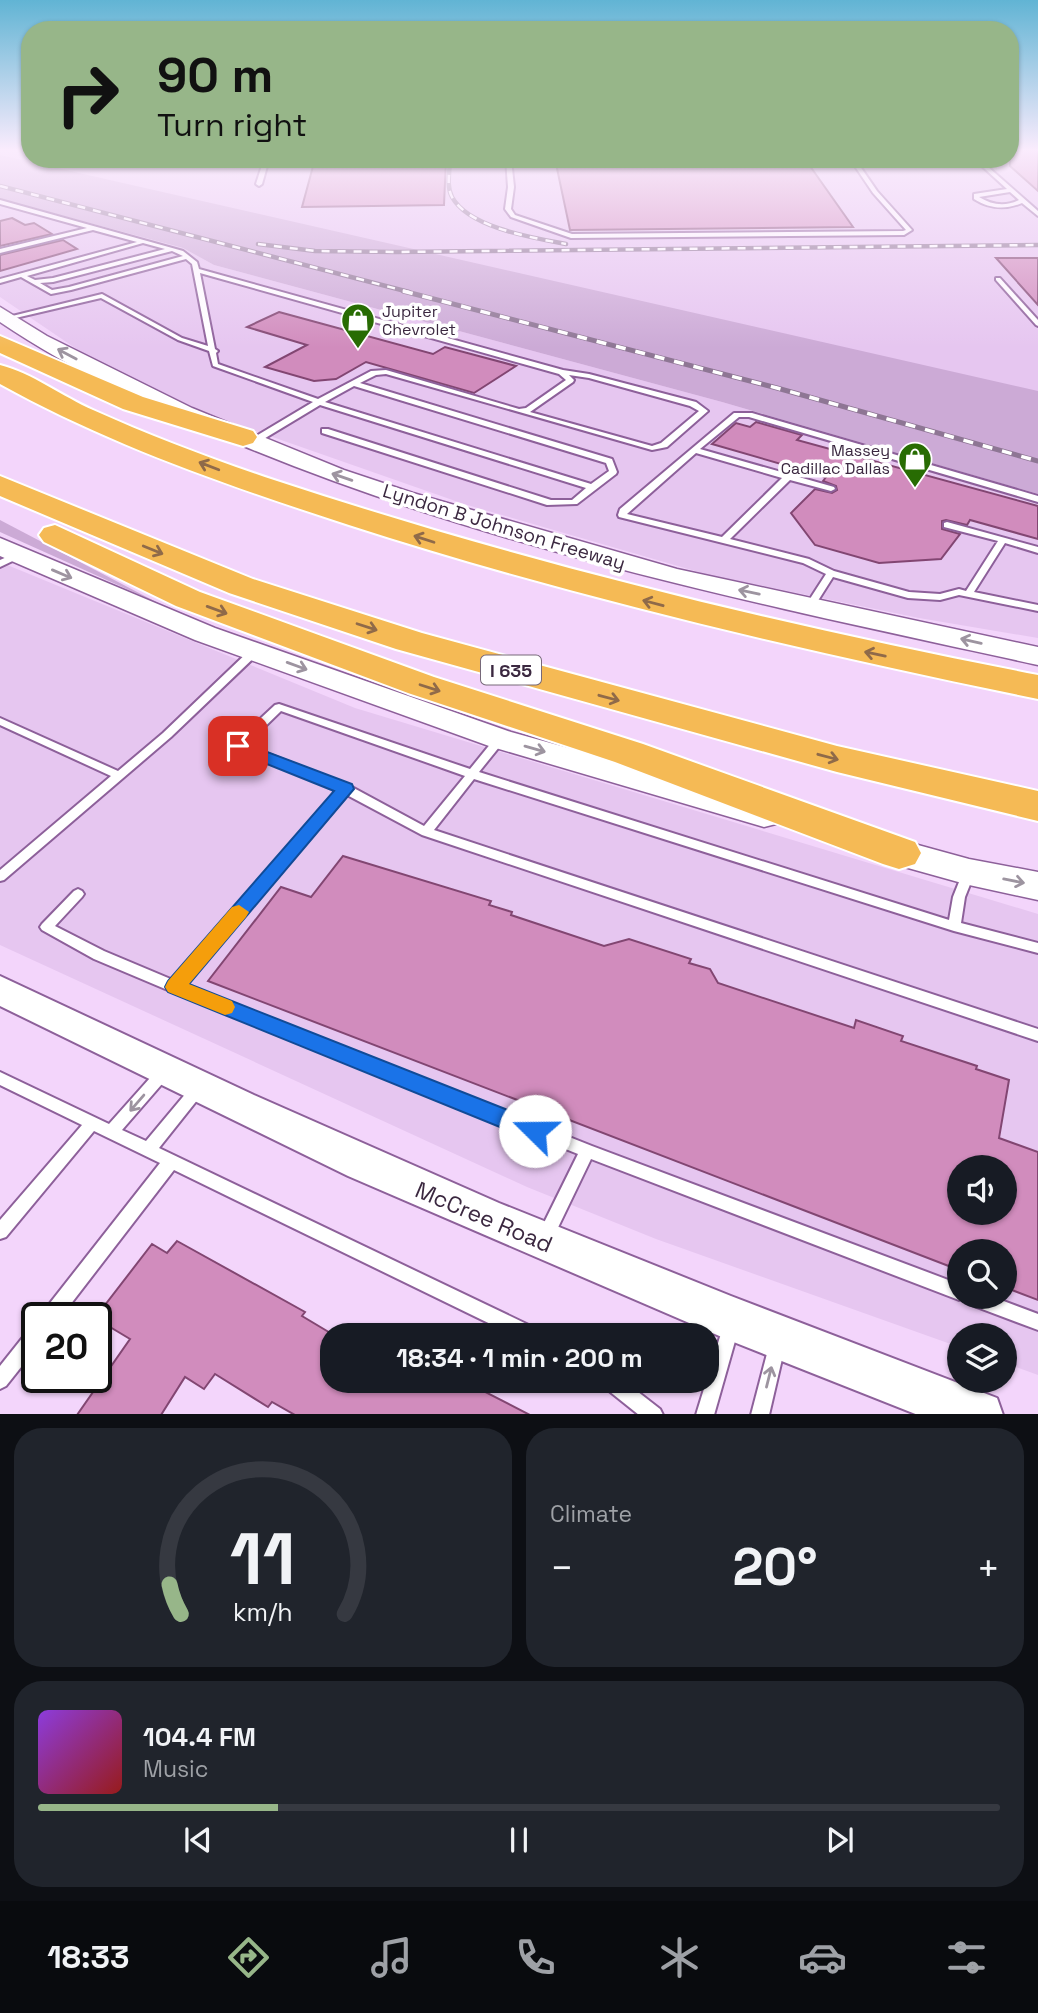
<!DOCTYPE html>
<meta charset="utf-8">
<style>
:root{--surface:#171b24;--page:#20242c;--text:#f1f3f6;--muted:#9ea1a6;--line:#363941;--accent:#97b689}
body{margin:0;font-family:"Space Grotesk",sans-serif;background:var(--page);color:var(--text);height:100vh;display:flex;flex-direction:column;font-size:26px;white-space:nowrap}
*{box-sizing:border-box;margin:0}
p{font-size:23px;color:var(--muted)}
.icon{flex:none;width:38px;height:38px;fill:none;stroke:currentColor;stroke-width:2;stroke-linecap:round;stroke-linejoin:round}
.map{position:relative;height:1414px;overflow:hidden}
.panel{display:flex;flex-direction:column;gap:14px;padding:14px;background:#0d0f14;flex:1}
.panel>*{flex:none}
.hud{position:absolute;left:21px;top:21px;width:998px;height:147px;border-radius:28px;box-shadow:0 2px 5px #0004;background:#97b689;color:#111;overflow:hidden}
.tools{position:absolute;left:947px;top:1155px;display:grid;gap:14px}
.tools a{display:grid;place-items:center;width:70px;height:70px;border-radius:50%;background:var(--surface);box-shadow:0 2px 5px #0004;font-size:35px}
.speed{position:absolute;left:21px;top:1302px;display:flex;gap:14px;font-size:35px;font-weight:700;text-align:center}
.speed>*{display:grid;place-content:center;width:91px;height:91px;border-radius:50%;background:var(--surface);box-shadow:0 2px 5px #0004;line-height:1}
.speed .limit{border:4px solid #111;border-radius:10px;background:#fff;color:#111}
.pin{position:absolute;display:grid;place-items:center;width:60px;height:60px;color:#fff;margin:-30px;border-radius:14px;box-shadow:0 4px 10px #0006}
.me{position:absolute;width:77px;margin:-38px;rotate:292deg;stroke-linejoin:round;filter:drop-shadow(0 0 5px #0008)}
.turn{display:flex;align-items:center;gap:24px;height:147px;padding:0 21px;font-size:32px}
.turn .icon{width:91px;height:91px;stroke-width:2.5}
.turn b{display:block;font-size:49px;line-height:60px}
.big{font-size:52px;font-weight:700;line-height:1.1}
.panel .card{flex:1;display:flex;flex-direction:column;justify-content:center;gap:10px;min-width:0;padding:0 24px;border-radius:28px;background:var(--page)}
.panel .dial{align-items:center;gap:0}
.dial svg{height:182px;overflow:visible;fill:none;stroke:var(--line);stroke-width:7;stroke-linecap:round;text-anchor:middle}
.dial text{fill:var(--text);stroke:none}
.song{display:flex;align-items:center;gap:21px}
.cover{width:84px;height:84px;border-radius:10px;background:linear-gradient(135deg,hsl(270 70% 55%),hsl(0 70% 35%))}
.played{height:7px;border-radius:4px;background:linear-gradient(90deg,var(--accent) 25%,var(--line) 25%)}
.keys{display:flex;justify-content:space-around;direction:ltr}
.heat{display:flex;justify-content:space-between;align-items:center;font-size:38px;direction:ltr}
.panel .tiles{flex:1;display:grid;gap:14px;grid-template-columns:1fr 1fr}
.card:last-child{grid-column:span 2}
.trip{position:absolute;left:320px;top:1323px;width:399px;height:70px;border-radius:28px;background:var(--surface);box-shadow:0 2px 5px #0004;font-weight:700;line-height:70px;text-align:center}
.dock{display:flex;height:112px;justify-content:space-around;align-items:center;background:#090b0e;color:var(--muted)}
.dock .icon{width:49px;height:49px}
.dock .current{color:var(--accent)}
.dock b{font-size:32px;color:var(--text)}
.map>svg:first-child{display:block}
.built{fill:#e6c6f0;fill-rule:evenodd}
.green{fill:#ccaad6}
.building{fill:#d18cbd;stroke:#824672;stroke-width:2;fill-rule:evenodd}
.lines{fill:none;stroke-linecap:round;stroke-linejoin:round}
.service-casing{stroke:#8d609a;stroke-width:4}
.tertiary-casing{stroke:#8d609a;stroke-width:4}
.secondary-casing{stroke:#8d609a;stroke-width:3}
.motorway-casing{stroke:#fff;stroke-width:4}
.service{fill:#fff;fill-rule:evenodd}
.tertiary{fill:#fff;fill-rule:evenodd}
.secondary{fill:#fff;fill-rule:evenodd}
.motorway{fill:#f5ba55;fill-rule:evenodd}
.rail-far1-casing{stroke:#8e7694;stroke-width:4.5}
.rail-casing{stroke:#8e7694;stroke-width:5}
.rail-far1{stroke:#fff;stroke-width:2.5;stroke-dasharray:8;stroke-linecap:butt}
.rail{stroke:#fff;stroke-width:3.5;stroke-dasharray:10;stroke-linecap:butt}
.oneway{stroke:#9d94a0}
.oneway2{stroke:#8f6a49}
.route{fill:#1a73e8;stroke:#114b97;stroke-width:2}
.slow{fill:#f59e0b}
.labels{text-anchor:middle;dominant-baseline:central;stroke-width:7;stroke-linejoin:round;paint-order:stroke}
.far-poi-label{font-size:16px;fill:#3b2840;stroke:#fff;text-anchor:start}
.shield{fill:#fff;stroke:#766879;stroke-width:2}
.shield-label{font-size:18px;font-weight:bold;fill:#3b2840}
.street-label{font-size:19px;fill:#3b2840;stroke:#fff}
.near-street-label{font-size:23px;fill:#3b2840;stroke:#fff}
</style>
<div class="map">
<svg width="1038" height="1415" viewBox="0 0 1038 1415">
<rect width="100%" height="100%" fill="#f3d5fb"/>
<g class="built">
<polygon points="0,150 30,150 30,159 1010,159 1010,150 1038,150 1038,444 0,158"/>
<polygon points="0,199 183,248 214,265 722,402 1038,494 1038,638 919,618 709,575 464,504 207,414 84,354 0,297"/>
<path d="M0,562L355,708L1038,914V1375L1005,1363L1004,1335H959V1347L656,1239L527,1187L0,945ZM959,1167H1004V1213H959ZM959,1251H1004V1297H959Z"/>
</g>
<g class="green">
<polygon points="0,155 1038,391 1038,494 722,402 214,265 183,248 0,199"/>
<polygon points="0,520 160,604 0,532"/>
</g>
<g class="building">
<polygon points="1010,150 1038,150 1038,191 1010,166"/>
<polygon points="315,159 446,159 444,205 302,207"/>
<polygon points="555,159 805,159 853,227 570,230"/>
<polygon points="12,218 25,225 34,223 52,234 0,246 0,221"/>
<polygon points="63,240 77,249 0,271 0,255"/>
<polygon points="996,258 1038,258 1038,305"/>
<polygon points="279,312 433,354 445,347 516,366 474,393 366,362 336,379 314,381 265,367 307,345 247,327"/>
<polygon points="756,422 802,435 797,440 1038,506 1038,539 970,520 967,525 946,520 942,521 942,529 960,534 941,559 879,563 815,545 791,513 815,489 832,493 837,490 836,486 823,481 826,477 712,444 736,423 750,427"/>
<path d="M343,856L491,901L489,905L512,912L511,915L604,946L629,939L691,959L689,963L710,969L718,983L854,1028L856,1020L903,1036L901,1041L977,1066L976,1069L1009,1080L999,1138L1038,1152V1300L1004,1287V1251H959V1270L208,981L281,887L311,897ZM959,1167H1004V1213H959Z"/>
<polygon points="177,1241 305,1312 302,1316 332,1334 332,1381 464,1381 530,1415 295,1415 272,1402 268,1407 215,1374 204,1389 185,1377 161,1415 77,1415 130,1339 95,1318 152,1244 167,1253"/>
</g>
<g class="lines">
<g class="service-casing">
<g id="service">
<polygon points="264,159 269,159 262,184 259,186 256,184"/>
<polygon points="506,159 511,159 514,187 511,209 515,215 572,234 903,231 906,230 873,193 850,159 855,159 877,191 912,230 904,235 571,238 511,217 505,209 508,187"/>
<path d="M974,159H979L1038,211V216L1022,203C1005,210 990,209 974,199V194L1007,189ZM1010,192L1019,200C1005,207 992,205 979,197Z"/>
<path d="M0,200L183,251L197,262L199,269L563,370L589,374L696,402L708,411L667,447L652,450L386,374L376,375L360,383L612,459L617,472L616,474L577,504L547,505L322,433V429H328L551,500H572L586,488L320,405L257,443H251V439L313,402L213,366L209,351L178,340L101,298L7,320L4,318L102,294L182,338L208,346L192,264L186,259L71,290L51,294L21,277L0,283V279L137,242L93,230L0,253V249L87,228L0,204ZM143,243L165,249L53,278L35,280L27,276ZM172,251L183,256L69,287L52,290L40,283L53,282ZM200,273L559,374L566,380L526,408L519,409L386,370L371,371L318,399L218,364L216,353L218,351L215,349ZM569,375L589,378L690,406L699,411L661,443L652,446L530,412L573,382L574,380ZM354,386L606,463L609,471L591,484L325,402Z"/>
<polygon points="996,278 1000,278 1038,320 1038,326 1036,325 996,280"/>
<path d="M734,413H752L1038,496V502L749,417H739L700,449L834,487L835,489L831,491L790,480L730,539L809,559L834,571L909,592L940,594L959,589L966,591L998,541L944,527V523L947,522L1038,547V553L1005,543L974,592L1038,605V611L959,595L940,600L908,598L833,577L814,607L811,608L806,605L826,574L803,563L619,517L618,515L620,509ZM696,453L782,478L722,537L627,514Z"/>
<polygon points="18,552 21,553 22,555 21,557 0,567 0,560"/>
<polygon points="255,648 260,651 259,653 171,737 4,880 0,881 0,870 111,776 0,725 0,718 118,771 163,733 251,649"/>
<path d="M279,704L470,769L496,737H504L505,739L504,741L479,772L949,920L953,897L963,872L965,869H973L975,872L965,897L961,923L1038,943V953L954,931L474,779L434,830L1038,1029V1041L422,835L347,795L185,985L592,1146L959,1284V1297H993L1038,1314V1330L966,1303L964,1298L959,1300L591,1159L551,1242L545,1245L539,1242L537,1237L578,1154L170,991L94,959L42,930L40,927L42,924L74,891L78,889L82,891L84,894L82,897L55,926L104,951L173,980L338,790L234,749L233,746L234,743L275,705ZM281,711L465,776L424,826L350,786L246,745Z"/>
<polygon points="163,1067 168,1069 170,1073 168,1077 122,1130 146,1141 192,1086 197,1084 202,1086 204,1090 202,1094 159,1148 537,1329 539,1335 513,1335 174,1170 60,1318 41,1318 43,1312 160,1163 94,1131 6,1237 0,1239 0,1220 82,1125 0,1085 0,1072 109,1124 158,1069"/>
<polygon points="731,1319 737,1321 739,1327 714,1415 696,1415 723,1327 725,1321"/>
<polygon points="37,1325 37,1347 6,1386 0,1389 0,1366 31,1327"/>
<polygon points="777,1338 783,1340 785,1346 769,1415 751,1415 769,1346 771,1340"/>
<polygon points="601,1381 624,1381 660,1409 663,1415 639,1415 604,1387"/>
</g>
</g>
<g class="tertiary-casing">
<polygon id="tertiary" points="0,976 254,1095 499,1203 731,1296 997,1398 1003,1415 918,1415 731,1341 348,1176 0,1006"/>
</g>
<g class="secondary-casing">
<g id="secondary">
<path d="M0,307L47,336L192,408L344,470L413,493L677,569L1038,647V665C769,606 496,551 241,445C158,410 74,372 0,322Z"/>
<polygon points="0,538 215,628 511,732 776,806 781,815 776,824 764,827 489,746 195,640 0,556"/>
<polygon points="878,834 969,859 1038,872 1038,900 969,885 865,856 860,847 865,838"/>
</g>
</g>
<g class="motorway-casing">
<g id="motorway">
<polygon points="0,336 143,397 253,431 257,437 253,443 243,446 123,409 0,353"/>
<path d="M0,365C32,373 63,397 93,410C153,437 214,460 277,481C526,563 780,625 1038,675V699C806,651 575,598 349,525C229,486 110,445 0,384Z"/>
<polygon points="0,476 253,579 422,633 837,746 1038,791 1038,821 837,772 396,649 229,593 0,496"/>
<polygon points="55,525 200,592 434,677 643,744 915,842 921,853 915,864 899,869 883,864 615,762 408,693 176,606 44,542 39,535 44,528"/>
</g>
</g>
<use href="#service" class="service"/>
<use href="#tertiary" class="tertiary"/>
<use href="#secondary" class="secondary"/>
<use href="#motorway" class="motorway"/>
<g class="rail-far1-casing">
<g id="rail-far1">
<path d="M450,159C450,171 446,186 452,197C469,228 534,238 566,244"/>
<polyline points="0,186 409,292"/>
<polyline points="258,244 315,251 397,252 1038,245"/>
</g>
</g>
<g class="rail-casing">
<polyline id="rail" points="403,291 777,388 1038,461"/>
</g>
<use href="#rail-far1" class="rail-far1"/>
<use href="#rail" class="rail"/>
</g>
<defs><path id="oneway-shaft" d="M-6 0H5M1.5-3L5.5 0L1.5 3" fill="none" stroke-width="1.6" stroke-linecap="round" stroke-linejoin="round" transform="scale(1.75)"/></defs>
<g class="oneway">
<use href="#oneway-shaft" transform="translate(67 354) rotate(-152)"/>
<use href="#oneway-shaft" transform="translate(342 477) rotate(-161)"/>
<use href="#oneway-shaft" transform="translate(62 574) rotate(23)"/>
<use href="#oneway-shaft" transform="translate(749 592) rotate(-168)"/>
<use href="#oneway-shaft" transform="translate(971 641) rotate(-167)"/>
<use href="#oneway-shaft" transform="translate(297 666) rotate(20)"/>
<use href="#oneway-shaft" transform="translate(535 749) rotate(16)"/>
<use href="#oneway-shaft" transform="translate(1014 881) rotate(11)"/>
<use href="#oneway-shaft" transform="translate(137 1103) rotate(131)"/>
<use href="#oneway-shaft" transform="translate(769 1377) rotate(-76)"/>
</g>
<g class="oneway2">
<use href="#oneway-shaft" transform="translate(209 466) rotate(-159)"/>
<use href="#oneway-shaft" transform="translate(424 539) rotate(-162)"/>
<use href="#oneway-shaft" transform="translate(153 550) rotate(22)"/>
<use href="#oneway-shaft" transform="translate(653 603) rotate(-165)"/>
<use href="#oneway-shaft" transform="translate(217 610) rotate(20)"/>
<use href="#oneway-shaft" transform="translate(367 627) rotate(18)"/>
<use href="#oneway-shaft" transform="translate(875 654) rotate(-168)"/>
<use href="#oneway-shaft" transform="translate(430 688) rotate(18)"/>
<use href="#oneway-shaft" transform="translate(609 698) rotate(15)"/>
<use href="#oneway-shaft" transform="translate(828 757) rotate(15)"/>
</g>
<linearGradient id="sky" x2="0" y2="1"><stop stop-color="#61b4d4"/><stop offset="0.43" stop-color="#faecfd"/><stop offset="1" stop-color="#faecfd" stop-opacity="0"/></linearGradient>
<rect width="1038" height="348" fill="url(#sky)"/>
<polygon class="route" points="238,741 352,784 354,789 189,984 543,1124 546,1131 543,1138 535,1141 527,1138 168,992 165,987 168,981 334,791 232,750 230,746"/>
<polygon class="slow" points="239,905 249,912 246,917 189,984 232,1001 235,1007 232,1013 225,1015 168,992 165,987 168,981 232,907"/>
<defs>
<g id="shop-pin" transform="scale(1.75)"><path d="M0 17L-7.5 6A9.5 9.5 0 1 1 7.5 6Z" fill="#286c03" stroke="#fff"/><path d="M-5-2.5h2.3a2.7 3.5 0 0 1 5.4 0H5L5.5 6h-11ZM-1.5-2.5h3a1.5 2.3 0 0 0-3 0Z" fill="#fff"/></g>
</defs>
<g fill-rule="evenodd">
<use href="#shop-pin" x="358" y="320"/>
<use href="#shop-pin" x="915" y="459"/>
</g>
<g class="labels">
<g class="far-poi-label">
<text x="382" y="311">Jupiter<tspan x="382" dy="18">Chevrolet</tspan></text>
<text x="890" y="450" text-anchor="end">Massey<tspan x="890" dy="18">Cadillac Dallas</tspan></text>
</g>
<rect class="shield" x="481" y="655.5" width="60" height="29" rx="5"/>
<g class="shield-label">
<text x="511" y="670">I 635</text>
</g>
<g class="street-label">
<text transform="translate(504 527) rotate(17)">Lyndon B Johnson Freeway</text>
</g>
<g class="near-street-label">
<text transform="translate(484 1217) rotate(23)">McCree Road</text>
</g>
</g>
</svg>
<div class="tools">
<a><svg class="icon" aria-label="sound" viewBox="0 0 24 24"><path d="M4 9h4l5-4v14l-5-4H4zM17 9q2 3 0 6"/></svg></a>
<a><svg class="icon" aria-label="search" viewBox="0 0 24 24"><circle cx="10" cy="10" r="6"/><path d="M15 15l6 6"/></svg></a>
<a><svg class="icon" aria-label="layers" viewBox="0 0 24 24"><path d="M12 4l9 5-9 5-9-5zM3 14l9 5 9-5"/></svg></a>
</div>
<div class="speed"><div class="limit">20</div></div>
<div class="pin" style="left:238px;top:746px;background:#d93025"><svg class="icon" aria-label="arrive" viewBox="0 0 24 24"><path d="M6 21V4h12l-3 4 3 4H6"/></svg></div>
<svg class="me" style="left:535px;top:1131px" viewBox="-20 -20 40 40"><circle r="19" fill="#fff"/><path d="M0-13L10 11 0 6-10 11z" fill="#1a73e8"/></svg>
<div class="trip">18:34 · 1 min · 200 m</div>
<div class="hud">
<div class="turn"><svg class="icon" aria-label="right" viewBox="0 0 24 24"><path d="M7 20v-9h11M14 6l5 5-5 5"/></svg><div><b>90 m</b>Turn right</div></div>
</div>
</div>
<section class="panel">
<div class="tiles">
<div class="card dial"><svg viewBox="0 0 100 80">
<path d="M14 69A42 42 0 1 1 86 69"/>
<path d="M14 69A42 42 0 0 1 9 56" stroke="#97b689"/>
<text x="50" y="56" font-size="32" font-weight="700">11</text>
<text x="50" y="72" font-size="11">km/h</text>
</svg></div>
<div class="card"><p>Climate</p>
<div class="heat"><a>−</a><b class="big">20°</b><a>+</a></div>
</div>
<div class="card">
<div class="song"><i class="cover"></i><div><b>104.4 FM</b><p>Music</p></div></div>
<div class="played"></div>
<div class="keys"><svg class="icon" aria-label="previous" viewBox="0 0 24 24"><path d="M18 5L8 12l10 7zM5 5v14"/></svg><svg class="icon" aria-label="pause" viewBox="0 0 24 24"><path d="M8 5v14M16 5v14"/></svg><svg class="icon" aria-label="next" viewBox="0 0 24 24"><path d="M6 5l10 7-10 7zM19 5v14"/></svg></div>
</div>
</div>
</section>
<nav class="dock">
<b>18:33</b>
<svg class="icon current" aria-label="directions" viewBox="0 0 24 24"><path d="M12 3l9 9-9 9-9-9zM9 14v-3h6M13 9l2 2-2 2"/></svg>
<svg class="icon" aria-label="music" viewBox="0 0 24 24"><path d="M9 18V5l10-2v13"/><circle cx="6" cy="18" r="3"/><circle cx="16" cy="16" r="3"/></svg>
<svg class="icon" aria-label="phone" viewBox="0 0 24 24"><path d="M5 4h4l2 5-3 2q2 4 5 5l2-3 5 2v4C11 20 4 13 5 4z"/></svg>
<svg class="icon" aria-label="climate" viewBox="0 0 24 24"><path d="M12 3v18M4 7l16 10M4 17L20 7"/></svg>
<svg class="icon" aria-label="car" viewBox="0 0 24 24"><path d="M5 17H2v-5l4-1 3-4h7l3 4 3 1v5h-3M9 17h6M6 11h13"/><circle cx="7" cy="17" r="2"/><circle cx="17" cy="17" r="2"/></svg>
<svg class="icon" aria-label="filters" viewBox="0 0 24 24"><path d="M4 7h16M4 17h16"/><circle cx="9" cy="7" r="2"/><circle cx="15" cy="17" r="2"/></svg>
</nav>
